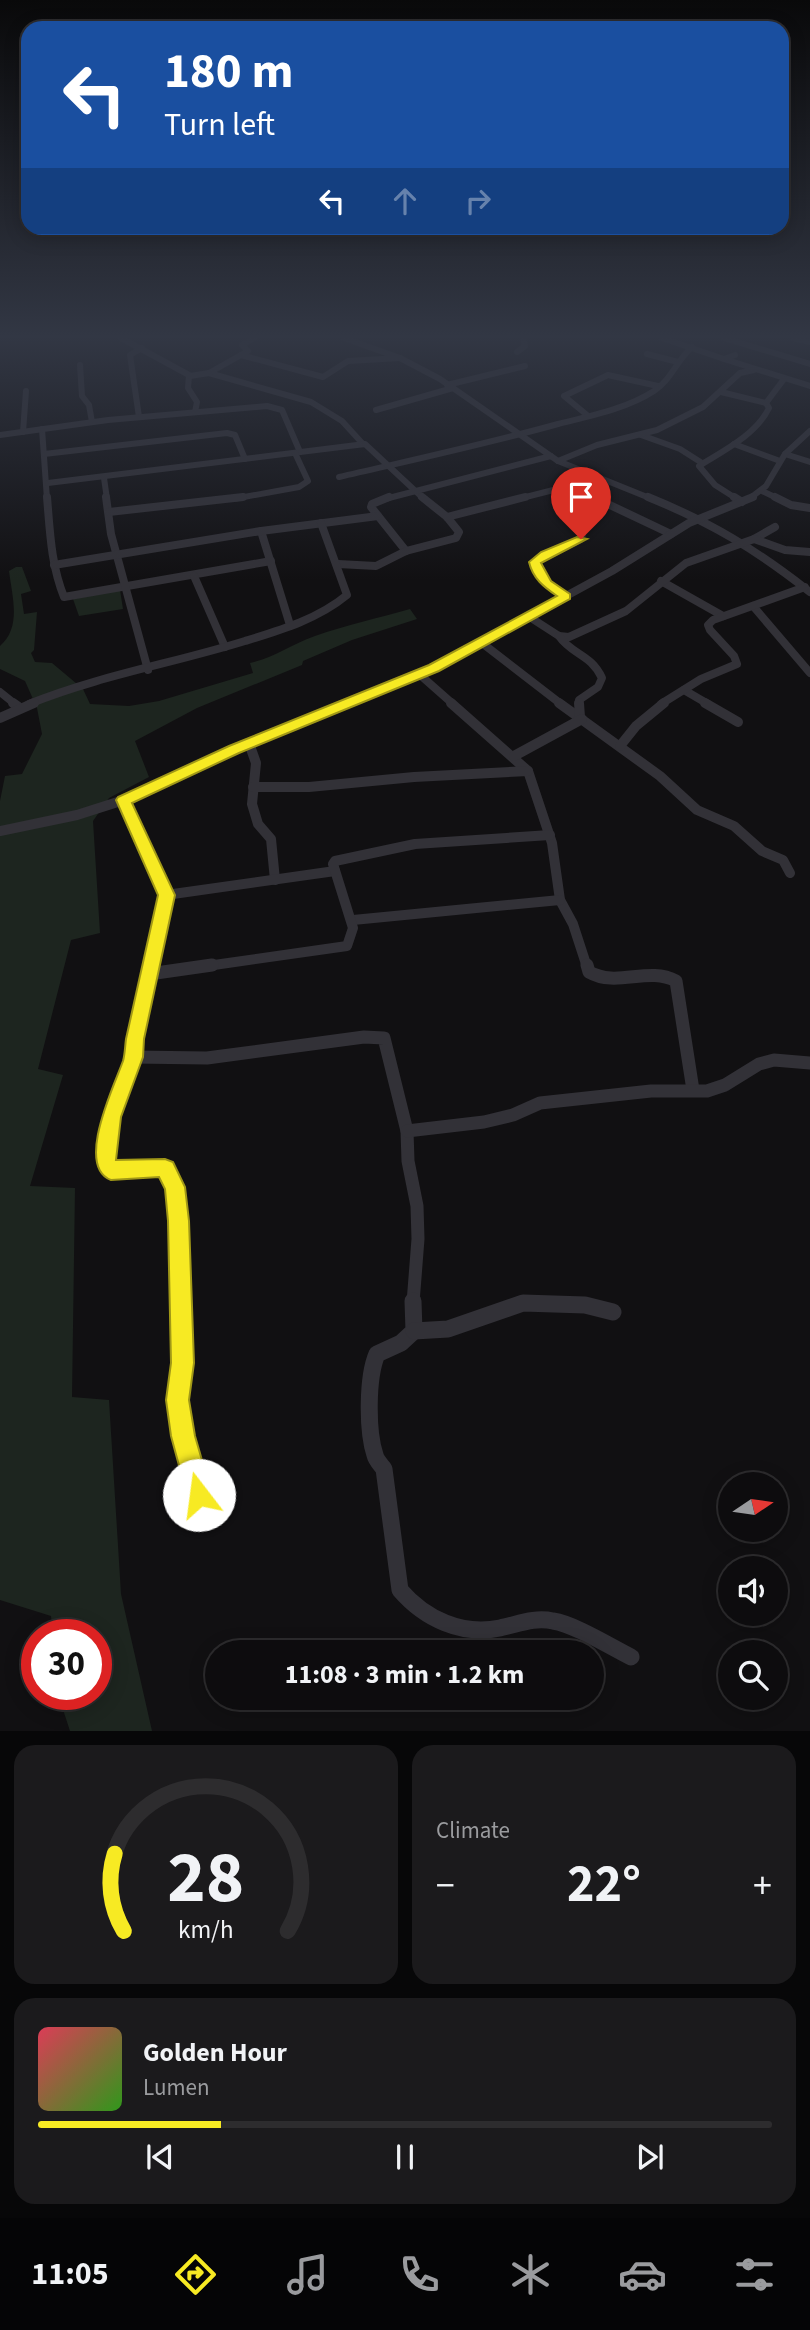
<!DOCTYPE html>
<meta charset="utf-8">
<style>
:root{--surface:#0d0c0e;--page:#1b1a1c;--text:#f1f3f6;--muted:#9a9b9e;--line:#2d2c2e;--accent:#f7ea23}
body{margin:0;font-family:"Source Sans 3",sans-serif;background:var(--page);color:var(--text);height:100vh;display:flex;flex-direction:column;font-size:26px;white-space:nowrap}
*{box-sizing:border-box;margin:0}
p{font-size:23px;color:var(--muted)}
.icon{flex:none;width:38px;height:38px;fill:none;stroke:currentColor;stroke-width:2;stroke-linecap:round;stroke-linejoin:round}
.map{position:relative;height:1731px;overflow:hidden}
.sheet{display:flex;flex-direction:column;gap:14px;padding:14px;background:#070708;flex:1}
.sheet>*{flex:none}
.banner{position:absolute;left:21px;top:21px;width:768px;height:214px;border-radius:21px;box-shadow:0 4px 18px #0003,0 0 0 2px var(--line);background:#1a4fa0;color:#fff;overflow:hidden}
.needle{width:46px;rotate:77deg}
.controls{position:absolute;left:718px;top:1472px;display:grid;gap:14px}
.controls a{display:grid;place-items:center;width:70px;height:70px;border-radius:50%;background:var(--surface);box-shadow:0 4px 18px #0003,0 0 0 2px var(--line);font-size:35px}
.speed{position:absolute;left:21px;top:1619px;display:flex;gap:14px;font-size:35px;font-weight:700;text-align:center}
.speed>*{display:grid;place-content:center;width:91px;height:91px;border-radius:50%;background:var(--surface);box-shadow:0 4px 18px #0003,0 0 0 2px var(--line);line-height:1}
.speed .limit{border:10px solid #d22;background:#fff;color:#111}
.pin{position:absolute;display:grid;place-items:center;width:60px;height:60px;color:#fff;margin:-72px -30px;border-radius:50% 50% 50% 0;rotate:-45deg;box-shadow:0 0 7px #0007}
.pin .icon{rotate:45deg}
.me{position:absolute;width:77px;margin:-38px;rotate:345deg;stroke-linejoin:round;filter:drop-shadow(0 0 5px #0008)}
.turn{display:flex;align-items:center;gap:24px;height:147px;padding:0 28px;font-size:32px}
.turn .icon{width:91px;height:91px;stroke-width:2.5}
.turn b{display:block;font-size:49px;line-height:60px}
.lanes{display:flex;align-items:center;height:66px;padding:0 28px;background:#0003;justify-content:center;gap:35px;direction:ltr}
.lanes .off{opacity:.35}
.big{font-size:52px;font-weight:700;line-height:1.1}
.sheet .tile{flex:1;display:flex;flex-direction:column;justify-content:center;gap:10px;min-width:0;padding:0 24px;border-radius:21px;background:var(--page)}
.sheet .dial{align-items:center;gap:0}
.dial svg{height:182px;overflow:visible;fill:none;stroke:var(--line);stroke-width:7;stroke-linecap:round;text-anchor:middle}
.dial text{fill:var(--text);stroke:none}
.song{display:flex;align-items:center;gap:21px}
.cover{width:84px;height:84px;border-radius:10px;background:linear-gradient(135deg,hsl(350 70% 55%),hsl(110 70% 35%))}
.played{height:7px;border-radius:4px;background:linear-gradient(90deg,var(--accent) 25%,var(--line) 25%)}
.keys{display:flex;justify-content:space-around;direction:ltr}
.heat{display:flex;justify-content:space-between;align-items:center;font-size:38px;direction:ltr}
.sheet .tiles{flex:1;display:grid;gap:14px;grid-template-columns:1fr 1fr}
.tile:last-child{grid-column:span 2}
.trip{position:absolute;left:205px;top:1640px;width:399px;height:70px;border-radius:35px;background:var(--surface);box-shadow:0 4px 18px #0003,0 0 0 2px var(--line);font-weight:700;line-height:70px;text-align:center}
.tab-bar{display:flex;height:112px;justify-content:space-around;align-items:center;background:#050506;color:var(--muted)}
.tab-bar .icon{width:49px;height:49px}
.tab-bar .active{color:var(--accent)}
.tab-bar b{font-size:32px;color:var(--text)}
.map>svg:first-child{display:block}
.green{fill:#1d251f}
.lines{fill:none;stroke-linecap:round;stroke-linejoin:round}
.minor-far4{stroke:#323137;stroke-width:6}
.minor-far3{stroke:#323137;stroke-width:8}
.minor-far2{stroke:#323137;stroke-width:10}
.minor-far1{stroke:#323137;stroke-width:13}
.minor{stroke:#323137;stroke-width:17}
.route{fill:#f7ea23;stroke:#a19817;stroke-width:2}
</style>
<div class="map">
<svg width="810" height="1732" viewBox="0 0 810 1732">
<rect width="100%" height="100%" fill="#111012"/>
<g class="green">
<path d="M16,567H22L31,591L21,594L24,614L37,612L34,650L31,653L35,662L52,663L83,689L90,704L129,706L159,701L253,673L250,663C276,657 290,645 315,636C346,625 379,618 410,609L417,619L352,640L303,661L302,665L197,708L135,741L149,777L109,798L93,821L100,933L71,940L38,1069L63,1075L30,1186L75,1188L72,1397L109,1400L121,1594L152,1731H70L58,1694H96V1634H53L51,1616L0,1600V801L5,776L22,774L42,734L37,708L25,681L0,669V646C22,627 12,596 9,571Z"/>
<polygon points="120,590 123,609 79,616 73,599"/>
</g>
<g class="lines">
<g class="minor-far4">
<polyline points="121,338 189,375 188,388 197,402 195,412"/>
<polyline points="344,338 400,358 440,379 558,461 652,499"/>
<polyline points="662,338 724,359 735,355"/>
<polyline points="724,338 810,364"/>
<polyline points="793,338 810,342"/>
<polyline points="517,352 525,346 523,338"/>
<polyline points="647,354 678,362"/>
<polyline points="241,355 323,377 348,361 400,358"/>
<polyline points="724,359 810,386"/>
<polyline points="80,365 82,396 89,405 92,422"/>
<polyline points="209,373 311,402 342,421 363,444"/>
<polyline points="190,376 209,373 248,351 242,345 254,338"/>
<polyline points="447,385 525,366"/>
<polyline points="721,392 766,403"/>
<polyline points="766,403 784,379"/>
<polyline points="376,410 453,388"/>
<polyline points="587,415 564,396 608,375 658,386"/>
<polyline points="139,417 130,355 142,348"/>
<polyline points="42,429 47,499"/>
<polyline points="23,432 26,391"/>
<polyline points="0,435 108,420 267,406 282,410 300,452"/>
<polyline points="641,435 680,449 702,463"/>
<polyline points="734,444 780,461"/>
<polyline points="44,454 227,433 235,435 245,459"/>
<polyline points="785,454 810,462"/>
<polyline points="558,461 597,445 657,430 703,407 740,373 754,370"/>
<path d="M339,477C412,460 486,444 558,424C590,416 626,409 654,391C671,380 677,360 692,347"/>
<polyline points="104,478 107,499"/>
<polyline points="48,483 365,444 424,499"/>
<polyline points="569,486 597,499"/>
<polyline points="762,491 779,499"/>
<polyline points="233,499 299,487 308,481 295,453"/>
<polyline points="385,499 551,456"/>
<polyline points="518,499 569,486 594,476"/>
<path d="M737,499L715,485L699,466C723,451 756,435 769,408L766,403"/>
<polyline points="749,499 766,486 785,454 810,431"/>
</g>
<g class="minor-far3">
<path d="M47,497C50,532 51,565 64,597L271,561"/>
<polyline points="106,497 111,534 148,670"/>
<polyline points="389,497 372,504 371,507 406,551"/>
<polyline points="593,497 671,534"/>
<path d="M648,497C712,523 755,549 810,592"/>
<polyline points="734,497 742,502"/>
<polyline points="775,497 791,505 810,508"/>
<polyline points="109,512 243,497"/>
<polyline points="447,517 525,497"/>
<polyline points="261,531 290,625"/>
<polyline points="754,539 775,527"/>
<polyline points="338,564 376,566 406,551 456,538 459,532 447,517 422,497"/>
<polyline points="54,565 261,531 378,516"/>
<polyline points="194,576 225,647"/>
<polyline points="661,581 723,616"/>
<polyline points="566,597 542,578 535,562 581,539 582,534 573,526 607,505"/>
<polyline points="753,606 810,673"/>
<polyline points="528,616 559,636 569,637 626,611 686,563 754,539 785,550 810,552"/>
<path d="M559,636C572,655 591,654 602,678L598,687L579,700V704"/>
<polyline points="482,643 561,704"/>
<polyline points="419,674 453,704"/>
<polyline points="684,690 708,704"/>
<polyline points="0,692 15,704"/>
<path d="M29,704C98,676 174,663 245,641C281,630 318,619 347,595L321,523"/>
<polyline points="344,704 434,668 612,571 689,523 753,497"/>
<polyline points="661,704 701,679 737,664 734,656 710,630 708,625 713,620 805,587"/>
</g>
<g class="minor-far2">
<polyline points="13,703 20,708"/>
<polyline points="451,703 528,771 552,843 560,900 573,924 587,967"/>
<polyline points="559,703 660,776 697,810 734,826 762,851 783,860 790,873"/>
<polyline points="579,703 580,717"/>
<polyline points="705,703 738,722"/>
<polyline points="0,718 34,703"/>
<polyline points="249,743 256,763 252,804 258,824 271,839 275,880"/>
<polyline points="620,746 636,726 664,703"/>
<polyline points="514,756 582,719"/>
<polyline points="253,787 309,787 414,777 528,771"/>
<polyline points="124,800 166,895 151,967"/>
<polyline points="0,831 77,815 124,800 234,749 349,703"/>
<polyline points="166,895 335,871"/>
<polyline points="353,920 560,900"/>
<polyline points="200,967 347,946 353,928 333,864 335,861 415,844 550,835"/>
</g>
<g class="minor-far1">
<path d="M151,965C145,993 139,1022 133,1050C125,1086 94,1134 111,1170L159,1167L165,1169C186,1208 180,1259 181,1303"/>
<path d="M587,965L589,972C617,988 648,966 676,981L693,1090"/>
<polyline points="149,974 212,965"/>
<polyline points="133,1057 207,1058 364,1037 384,1038 407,1131 408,1161 417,1206 418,1239 413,1303"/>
<polyline points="407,1131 484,1122 513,1115 540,1103 651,1091 707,1091 725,1085 759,1064 774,1060 810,1063"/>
</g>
<g class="minor">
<polyline points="181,1301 182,1363 178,1400 183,1435 199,1495"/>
<path d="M413,1301L414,1331L401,1343L377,1354C367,1377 367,1431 375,1455C376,1460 381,1465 384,1469L400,1590C425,1619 462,1636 500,1628C519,1624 534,1617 553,1621C574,1624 611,1647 631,1657"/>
<polyline points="414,1331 448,1329 523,1303 585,1305 613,1312"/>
</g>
</g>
<linearGradient id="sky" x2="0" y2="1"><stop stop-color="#09090a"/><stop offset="0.58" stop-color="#323744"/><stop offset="1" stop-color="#323744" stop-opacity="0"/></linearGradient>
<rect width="810" height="580" fill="url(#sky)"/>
<path class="route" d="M577,537L587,539L541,563L551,581L570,594V599L439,671L239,753L132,803L175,895L144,1039L143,1057L121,1117L116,1160L165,1159L173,1162L185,1187L189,1221L194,1363L189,1400L195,1436L212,1495L208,1504L199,1508L190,1504L187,1495L171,1436L166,1400L171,1363L168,1221L165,1189L159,1177L111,1180C75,1166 114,1086 123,1061C125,1054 125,1046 126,1039L158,895L116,800L118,797L229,746L429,665L557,596C544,587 533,579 529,562L541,552Z"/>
</svg>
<div class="controls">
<a><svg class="needle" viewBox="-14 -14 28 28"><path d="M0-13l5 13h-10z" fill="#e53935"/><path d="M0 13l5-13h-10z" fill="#9a9b9e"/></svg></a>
<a><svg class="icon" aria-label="sound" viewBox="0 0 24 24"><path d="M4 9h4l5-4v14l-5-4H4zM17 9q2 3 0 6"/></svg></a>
<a><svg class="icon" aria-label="search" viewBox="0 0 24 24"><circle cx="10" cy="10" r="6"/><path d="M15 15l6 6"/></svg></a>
</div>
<div class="speed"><div class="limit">30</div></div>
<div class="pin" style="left:581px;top:539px;background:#d93025"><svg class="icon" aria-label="arrive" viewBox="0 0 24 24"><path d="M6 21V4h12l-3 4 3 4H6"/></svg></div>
<svg class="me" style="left:199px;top:1495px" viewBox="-20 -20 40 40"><circle r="19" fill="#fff"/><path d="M0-13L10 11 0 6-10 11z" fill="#f7ea23"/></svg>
<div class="trip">11:08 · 3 min · 1.2 km</div>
<div class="banner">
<div class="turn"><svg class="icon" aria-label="left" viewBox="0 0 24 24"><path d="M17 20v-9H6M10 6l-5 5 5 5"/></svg><div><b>180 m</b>Turn left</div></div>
<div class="lanes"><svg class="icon" aria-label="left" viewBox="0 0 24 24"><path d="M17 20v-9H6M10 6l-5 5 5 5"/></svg><svg class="icon off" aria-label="ahead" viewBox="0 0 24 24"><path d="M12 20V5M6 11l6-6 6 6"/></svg><svg class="icon off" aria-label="right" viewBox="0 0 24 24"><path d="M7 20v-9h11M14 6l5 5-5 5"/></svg></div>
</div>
</div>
<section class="sheet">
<div class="tiles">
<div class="tile dial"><svg viewBox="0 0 100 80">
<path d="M14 69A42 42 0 1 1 86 69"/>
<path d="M14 69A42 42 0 0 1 10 35" stroke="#f7ea23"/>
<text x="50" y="56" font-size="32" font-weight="700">28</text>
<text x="50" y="72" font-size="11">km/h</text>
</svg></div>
<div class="tile"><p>Climate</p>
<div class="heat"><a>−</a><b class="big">22°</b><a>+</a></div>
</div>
<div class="tile">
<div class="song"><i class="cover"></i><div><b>Golden Hour</b><p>Lumen</p></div></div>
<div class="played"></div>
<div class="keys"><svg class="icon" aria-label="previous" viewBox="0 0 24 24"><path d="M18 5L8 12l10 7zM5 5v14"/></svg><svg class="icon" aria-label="pause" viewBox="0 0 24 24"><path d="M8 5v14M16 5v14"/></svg><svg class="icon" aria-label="next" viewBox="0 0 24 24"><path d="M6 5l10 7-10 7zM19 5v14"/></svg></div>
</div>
</div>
</section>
<nav class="tab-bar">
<b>11:05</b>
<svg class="icon active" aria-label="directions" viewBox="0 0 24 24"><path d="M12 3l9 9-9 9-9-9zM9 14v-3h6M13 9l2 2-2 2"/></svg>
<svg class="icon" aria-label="music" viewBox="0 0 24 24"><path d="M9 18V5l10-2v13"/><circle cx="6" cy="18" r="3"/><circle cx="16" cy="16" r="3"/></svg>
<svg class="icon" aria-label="phone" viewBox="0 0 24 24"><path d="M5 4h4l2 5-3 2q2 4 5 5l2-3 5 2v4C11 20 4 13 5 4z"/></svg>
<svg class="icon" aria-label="climate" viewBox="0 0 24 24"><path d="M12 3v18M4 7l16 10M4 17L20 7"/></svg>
<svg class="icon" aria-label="car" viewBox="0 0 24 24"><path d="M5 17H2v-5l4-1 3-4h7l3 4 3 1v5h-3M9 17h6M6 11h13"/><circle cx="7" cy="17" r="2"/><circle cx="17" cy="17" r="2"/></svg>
<svg class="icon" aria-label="filters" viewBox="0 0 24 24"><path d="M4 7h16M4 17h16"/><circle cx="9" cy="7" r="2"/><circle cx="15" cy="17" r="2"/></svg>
</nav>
